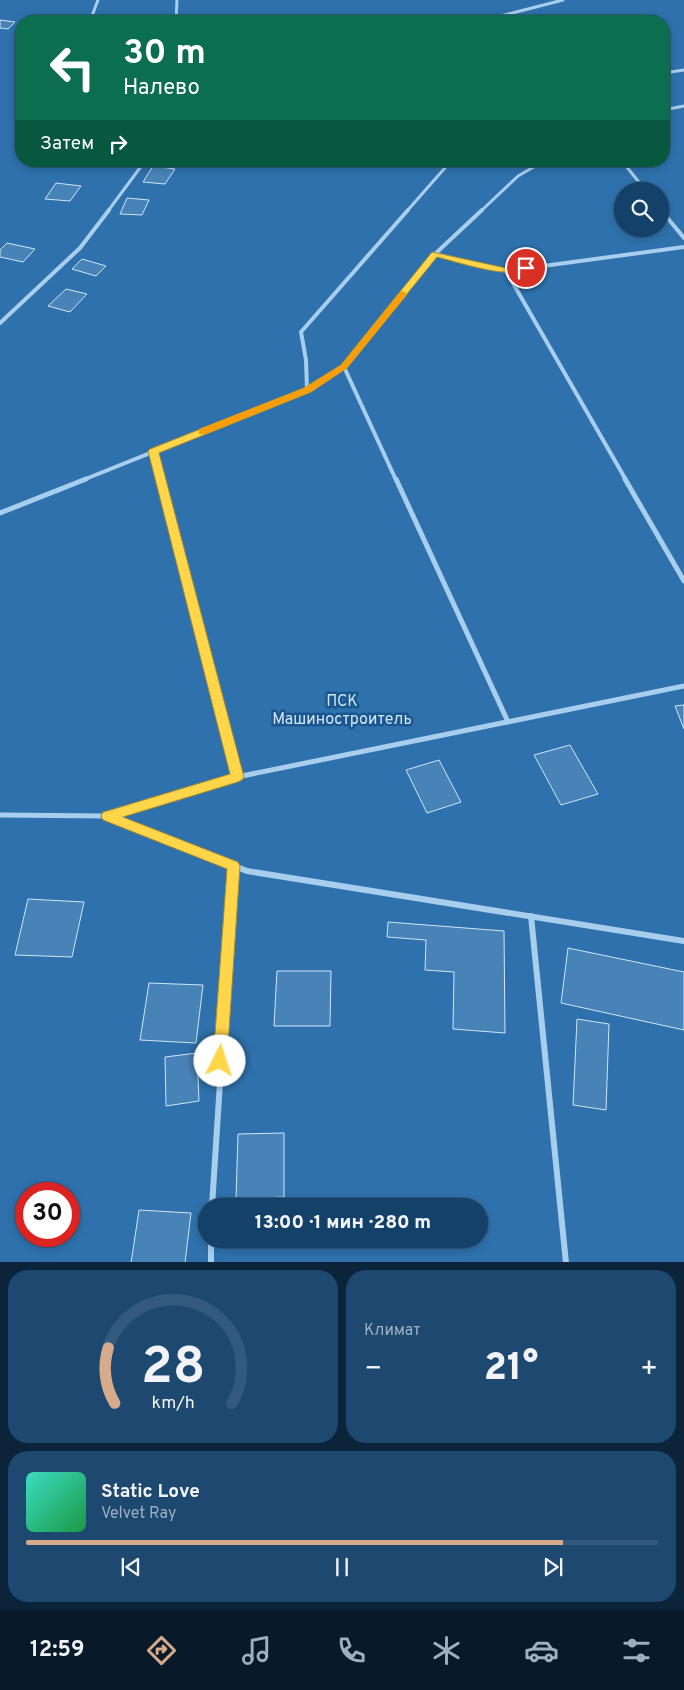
<!DOCTYPE html>
<html lang="ru">
<meta charset="utf-8">
<style>
:root{--surface:#14416a;--page:#1d4870;--text:#f1f3f6;--muted:#9dafc1;--line:#335a7e;--accent:#d6ab8b}
body{margin:0;font-family:Overpass,sans-serif;background:var(--page);color:var(--text);height:100vh;display:flex;flex-direction:column;font-size:19px;white-space:nowrap}
*{box-sizing:border-box;margin:0}
p{font-size:16px;color:var(--muted)}
.icon{flex:none;width:28px;height:28px;fill:none;stroke:currentColor;stroke-width:2;stroke-linecap:round;stroke-linejoin:round}
.map{position:relative;height:1262px;overflow:hidden}
.details{display:flex;flex-direction:column;gap:8px;padding:8px;background:#0b243a;flex:1}
.details>*{flex:none}
.guide{position:absolute;left:15px;top:15px;width:655px;height:152px;border-radius:20px;box-shadow:0 2px 8px #0003,0 0 0 1px var(--line);background:#0b6e4f;color:#fff;overflow:hidden}
.controls{position:absolute;left:614px;top:182px;display:grid;gap:10px}
.controls a{display:grid;place-items:center;width:55px;height:55px;border-radius:50%;background:var(--surface);box-shadow:0 2px 8px #0003,0 0 0 1px var(--line);font-size:25px}
.speed{position:absolute;left:15px;top:1182px;display:flex;gap:10px;font-size:25px;font-weight:700;text-align:center}
.speed>*{display:grid;place-content:center;width:65px;height:65px;border-radius:50%;background:var(--surface);box-shadow:0 2px 8px #0003,0 0 0 1px var(--line);line-height:1}
.speed .limit{border:8px solid #d22;background:#fff;color:#111}
.pin{position:absolute;display:grid;place-items:center;width:42px;height:42px;color:#fff;margin:-21px;border:2px solid #fff;border-radius:50%;box-shadow:0 1px 5px #0007}
.me{position:absolute;width:55px;margin:-28px;rotate:4deg;stroke-linejoin:round;filter:drop-shadow(0 0 4px #0008)}
.turn{display:flex;align-items:center;gap:18px;height:105px;padding:0 25px;font-size:22px}
.turn .icon{width:65px;height:65px;stroke-width:2.5}
.turn b{display:block;font-size:35px;line-height:42px}
.then{display:flex;align-items:center;height:48px;padding:0 25px;background:#0003;gap:10px;font-size:19px}
.big{font-size:38px;font-weight:800;line-height:1.1}
.details .widget{flex:1;display:flex;flex-direction:column;justify-content:center;gap:8px;min-width:0;padding:0 18px;border-radius:20px;background:var(--page)}
.details .dial{align-items:center;gap:0}
.dial svg{height:130px;overflow:visible;fill:none;stroke:var(--line);stroke-width:7;stroke-linecap:round;text-anchor:middle}
.dial text{fill:var(--text);stroke:none}
.song{display:flex;align-items:center;gap:15px}
.cover{width:60px;height:60px;border-radius:8px;background:linear-gradient(135deg,hsl(170 70% 55%),hsl(140 70% 35%))}
.played{height:5px;border-radius:2px;background:linear-gradient(90deg,var(--accent) 85%,var(--line) 85%)}
.keys{display:flex;justify-content:space-around;direction:ltr}
.heat{display:flex;justify-content:space-between;align-items:center;font-size:28px;direction:ltr}
.details .tiles{flex:1;display:grid;gap:8px;grid-template-columns:1fr 1fr}
.widget:last-child{grid-column:span 2}
.trip{position:absolute;left:198px;top:1198px;width:290px;height:50px;border-radius:25px;background:var(--surface);box-shadow:0 2px 8px #0003,0 0 0 1px var(--line);font-weight:800;line-height:50px;text-align:center}
.menu{display:flex;height:80px;justify-content:space-around;align-items:center;background:#081a2a;color:var(--muted)}
.menu .icon{width:35px;height:35px}
.menu .active{color:var(--accent)}
.menu b{font-size:22px;color:var(--text)}
.map>svg:first-child{display:block}
.green{fill:#2e71ac;fill-rule:evenodd}
.building{fill:#4883b8;stroke:#cee6fa}
.lines{fill:none;stroke-linecap:round;stroke-linejoin:round}
.minor-far3{stroke:#a8ceee;stroke-width:3}
.minor-far2{stroke:#a8ceee;stroke-width:4}
.minor-far1{stroke:#a8ceee;stroke-width:5}
.minor{stroke:#a8ceee;stroke-width:6}
.route{fill:#ffd54a;stroke:#a68a30}
.slow{fill:#f59e0b}
.labels{text-anchor:middle;dominant-baseline:central;stroke-width:5;stroke-linejoin:round;paint-order:stroke}
.park-label{font-size:16px;fill:#cee6fa;stroke:#1b578e}
</style>
<div class="map">
<svg width="684" height="1263" viewBox="0 0 684 1263">
<rect width="100%" height="100%" fill="#1b578e"/>
<path class="green" d="M0,0H684V1262L0,1263ZM21,21H664V161H21ZM622,191H660V229H622ZM26,1194H69V1236H26ZM206,1206H479V1239H206Z"/>
<g class="building">
<polygon points="0,20 15,22 8,29 0,28"/>
<polygon points="153,166 175,169 165,184 143,182"/>
<polygon points="56,183 81,186 70,201 45,199"/>
<polygon points="127,198 149,200 142,215 120,214"/>
<polygon points="7,243 35,249 23,262 0,257 0,250"/>
<polygon points="82,259 106,266 96,276 72,269"/>
<polygon points="66,289 87,294 70,312 48,306"/>
<polygon points="684,705 684,729 675,706"/>
<polygon points="570,745 598,794 561,805 534,755"/>
<polygon points="439,760 461,802 427,813 406,770"/>
<polygon points="28,899 84,902 72,957 15,955"/>
<polygon points="388,922 504,931 505,1033 453,1029 454,972 425,970 426,940 387,937"/>
<polygon points="568,948 684,972 684,1030 561,1003"/>
<polygon points="277,971 331,971 330,1026 274,1026"/>
<polygon points="149,983 203,985 196,1043 140,1040"/>
<polygon points="577,1019 609,1024 606,1110 573,1105"/>
<polygon points="197,1053 199,1101 166,1106 165,1057"/>
<polygon points="284,1133 284,1197 236,1199 238,1134"/>
<polygon points="139,1210 191,1213 185,1263 131,1263"/>
</g>
<g class="lines">
<g class="minor-far3">
<polyline points="90,21 98,0"/>
<polyline points="176,21 177,0"/>
<polyline points="481,21 563,0"/>
<polyline points="664,73 684,70"/>
<polyline points="664,110 684,106"/>
<polyline points="18,129 21,126"/>
<polyline points="622,161 646,191"/>
<polyline points="660,208 662,211"/>
<polyline points="108,211 145,161"/>
<polyline points="407,211 451,161"/>
<polyline points="481,211 518,176 544,161"/>
</g>
<g class="minor-far2">
<polyline points="661,210 684,238"/>
<polyline points="435,254 506,271 626,480"/>
<polyline points="506,271 684,247"/>
<polyline points="0,323 80,248 109,210"/>
<polyline points="344,367 396,480"/>
<polyline points="307,390 306,360 301,332 408,210"/>
<polyline points="153,451 160,480"/>
<polyline points="83,480 307,390 344,367 435,254 482,210"/>
</g>
<g class="minor-far1">
<polyline points="160,479 237,777"/>
<polyline points="396,479 508,722"/>
<polyline points="625,479 684,581"/>
<polyline points="0,513 86,479"/>
<polyline points="0,815 107,816 237,777 684,686"/>
<polyline points="108,817 125,824"/>
</g>
<g class="minor">
<polyline points="122,822 247,871 684,941"/>
<polyline points="531,916 566,1263"/>
<polyline points="212,1206 234,866"/>
<polyline points="211,1239 211,1263"/>
</g>
</g>
<path class="route" d="M432,252L506,268L526,265L530,268C512,281 458,262 437,257L347,368L311,392L159,453L244,777L242,780L238,782L123,817L238,862L240,866L227,1061L225,1067L220,1069L215,1067L213,1061L227,869L103,820L101,816L103,812L107,811L230,774L148,451L150,449L304,388L341,365Z"/>
<polygon class="slow" points="403,291 407,294 406,296 347,368 311,392 206,434 199,434 199,429 304,388 341,365 400,292"/>
<g class="labels">
<g class="park-label">
<text x="342" y="702">ПСК<tspan x="342" dy="18">Машиностроитель</tspan></text>
</g>
</g>
</svg>
<div class="controls">
<a><svg class="icon" aria-label="search" viewBox="0 0 24 24"><circle cx="10" cy="10" r="6"/><path d="M15 15l6 6"/></svg></a>
</div>
<div class="speed"><div class="limit">30</div></div>
<div class="pin" style="left:526px;top:268px;background:#d93025"><svg class="icon" aria-label="arrive" viewBox="0 0 24 24"><path d="M6 21V4h12l-3 4 3 4H6"/></svg></div>
<svg class="me" style="left:220px;top:1061px" viewBox="-20 -20 40 40"><circle r="19" fill="#fff"/><path d="M0-13L10 11 0 6-10 11z" fill="#ffd54a"/></svg>
<div class="trip">13:00 · 1 мин · 280 m</div>
<div class="guide">
<div class="turn"><svg class="icon" aria-label="left" viewBox="0 0 24 24"><path d="M17 20v-9H6M10 6l-5 5 5 5"/></svg><div><b>30 m</b>Налево</div></div>
<div class="then">Затем<svg class="icon" aria-label="right" viewBox="0 0 24 24"><path d="M7 20v-9h11M14 6l5 5-5 5"/></svg></div>
</div>
</div>
<section class="details">
<div class="tiles">
<div class="widget dial"><svg viewBox="0 0 100 80">
<path d="M14 69A42 42 0 1 1 86 69"/>
<path d="M14 69A42 42 0 0 1 10 35" stroke="#d6ab8b"/>
<text x="50" y="56" font-size="32" font-weight="700">28</text>
<text x="50" y="72" font-size="11">km/h</text>
</svg></div>
<div class="widget"><p>Климат</p>
<div class="heat"><a>−</a><b class="big">21°</b><a>+</a></div>
</div>
<div class="widget">
<div class="song"><i class="cover"></i><div><b>Static Love</b><p>Velvet Ray</p></div></div>
<div class="played"></div>
<div class="keys"><svg class="icon" aria-label="previous" viewBox="0 0 24 24"><path d="M18 5L8 12l10 7zM5 5v14"/></svg><svg class="icon" aria-label="pause" viewBox="0 0 24 24"><path d="M8 5v14M16 5v14"/></svg><svg class="icon" aria-label="next" viewBox="0 0 24 24"><path d="M6 5l10 7-10 7zM19 5v14"/></svg></div>
</div>
</div>
</section>
<nav class="menu">
<b>12:59</b>
<svg class="icon active" aria-label="directions" viewBox="0 0 24 24"><path d="M12 3l9 9-9 9-9-9zM9 14v-3h6M13 9l2 2-2 2"/></svg>
<svg class="icon" aria-label="music" viewBox="0 0 24 24"><path d="M9 18V5l10-2v13"/><circle cx="6" cy="18" r="3"/><circle cx="16" cy="16" r="3"/></svg>
<svg class="icon" aria-label="phone" viewBox="0 0 24 24"><path d="M5 4h4l2 5-3 2q2 4 5 5l2-3 5 2v4C11 20 4 13 5 4z"/></svg>
<svg class="icon" aria-label="climate" viewBox="0 0 24 24"><path d="M12 3v18M4 7l16 10M4 17L20 7"/></svg>
<svg class="icon" aria-label="car" viewBox="0 0 24 24"><path d="M5 17H2v-5l4-1 3-4h7l3 4 3 1v5h-3M9 17h6M6 11h13"/><circle cx="7" cy="17" r="2"/><circle cx="17" cy="17" r="2"/></svg>
<svg class="icon" aria-label="filters" viewBox="0 0 24 24"><path d="M4 7h16M4 17h16"/><circle cx="9" cy="7" r="2"/><circle cx="15" cy="17" r="2"/></svg>
</nav>
